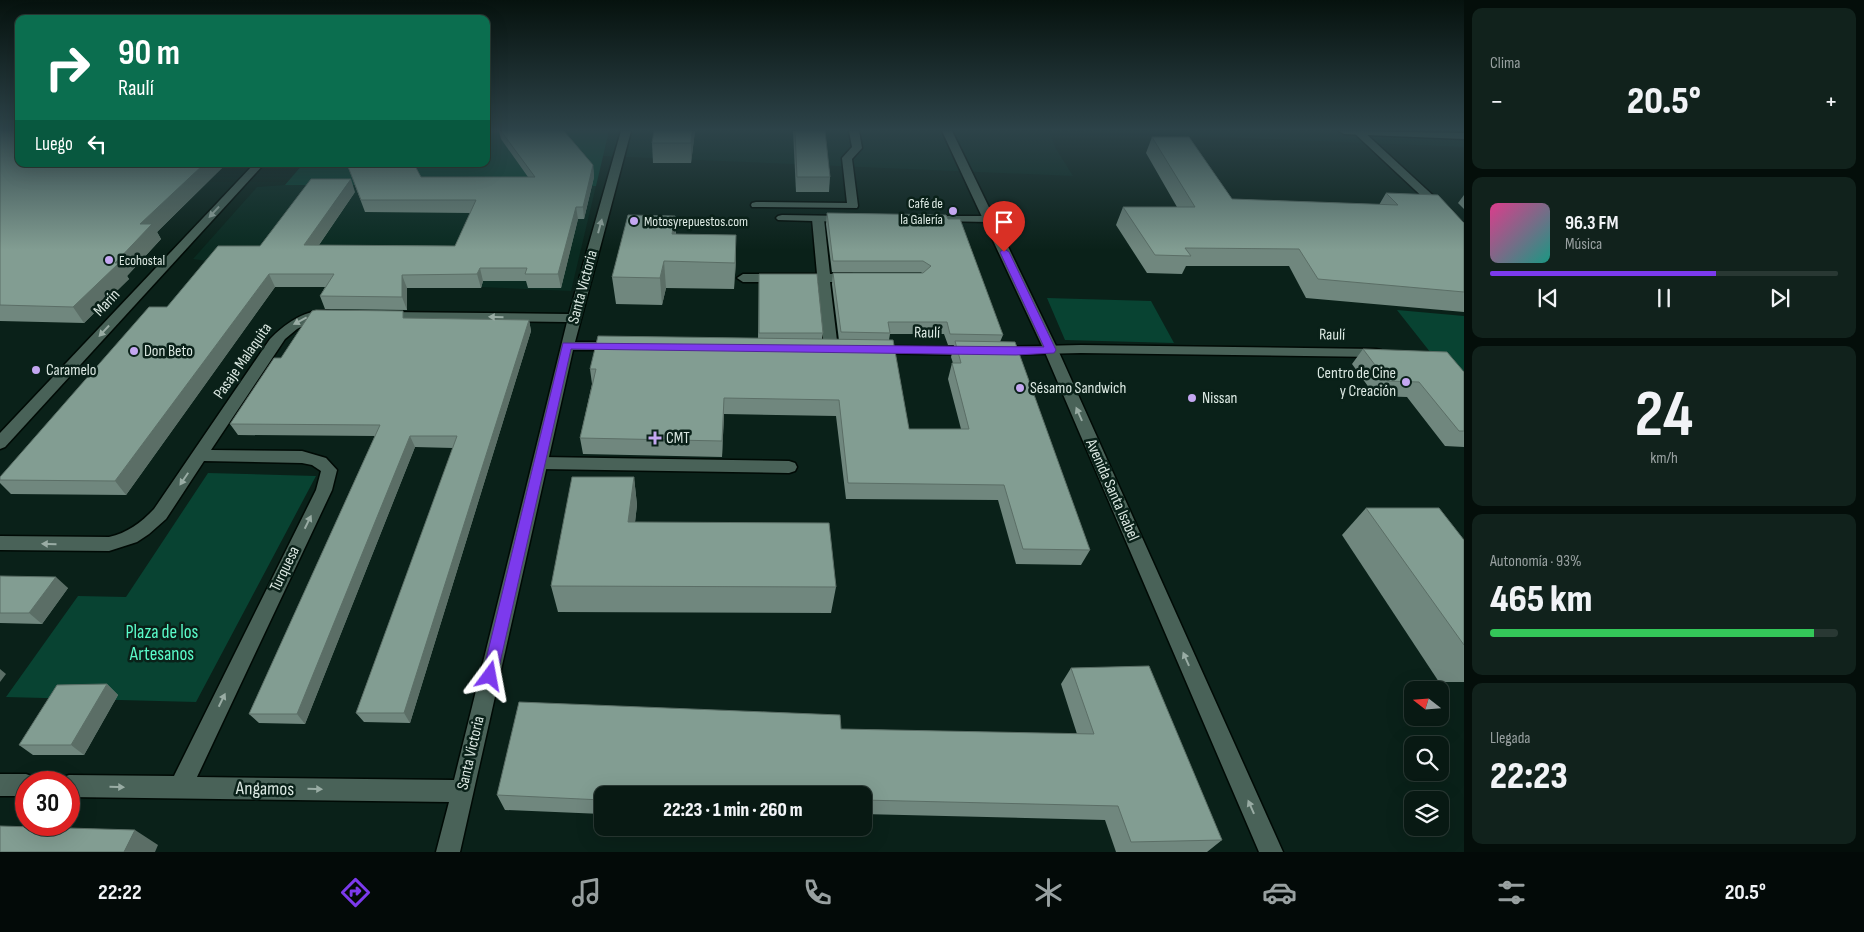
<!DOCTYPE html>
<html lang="es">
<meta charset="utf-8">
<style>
:root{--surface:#081913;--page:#11221c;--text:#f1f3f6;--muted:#98a0a0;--line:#293833;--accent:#7c3aed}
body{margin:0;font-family:"Sofia Sans Condensed",sans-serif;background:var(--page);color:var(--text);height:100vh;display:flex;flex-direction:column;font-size:19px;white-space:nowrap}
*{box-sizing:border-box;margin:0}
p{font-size:16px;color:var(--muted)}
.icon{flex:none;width:28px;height:28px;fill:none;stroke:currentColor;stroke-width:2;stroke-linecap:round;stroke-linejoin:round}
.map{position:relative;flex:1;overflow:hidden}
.drawer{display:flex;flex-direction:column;gap:8px;padding:8px;background:#040e0a;width:400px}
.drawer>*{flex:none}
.banner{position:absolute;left:15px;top:15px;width:475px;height:152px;border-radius:10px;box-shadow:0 5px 20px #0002,0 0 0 1px var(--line);background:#0b6e4f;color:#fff;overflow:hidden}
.needle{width:32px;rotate:287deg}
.fabs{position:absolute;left:1404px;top:681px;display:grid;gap:10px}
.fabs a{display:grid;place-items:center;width:45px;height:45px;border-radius:10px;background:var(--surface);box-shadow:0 5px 20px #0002,0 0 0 1px var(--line);font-size:25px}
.speed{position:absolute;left:15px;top:771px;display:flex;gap:10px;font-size:25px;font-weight:700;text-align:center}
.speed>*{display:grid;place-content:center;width:65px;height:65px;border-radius:50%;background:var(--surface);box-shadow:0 5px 20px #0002,0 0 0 1px var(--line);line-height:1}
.speed .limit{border:8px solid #d22;background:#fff;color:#111}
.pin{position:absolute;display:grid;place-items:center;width:42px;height:42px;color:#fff;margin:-51px -21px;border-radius:50% 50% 50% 0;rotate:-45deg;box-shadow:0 0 5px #0007}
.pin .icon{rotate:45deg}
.me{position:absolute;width:55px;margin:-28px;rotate:13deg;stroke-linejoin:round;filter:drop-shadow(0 0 4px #0008)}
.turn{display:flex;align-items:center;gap:18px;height:105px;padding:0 20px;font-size:22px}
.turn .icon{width:65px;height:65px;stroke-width:2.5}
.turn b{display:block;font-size:35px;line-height:42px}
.then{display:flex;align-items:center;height:48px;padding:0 20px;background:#0003;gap:10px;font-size:19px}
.big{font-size:38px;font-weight:800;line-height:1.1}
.drawer .card{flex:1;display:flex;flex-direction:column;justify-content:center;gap:8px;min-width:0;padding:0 18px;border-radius:10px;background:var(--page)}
.drawer .dial{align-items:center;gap:0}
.dial b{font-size:65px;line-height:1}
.song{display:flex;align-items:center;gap:15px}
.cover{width:60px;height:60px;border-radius:8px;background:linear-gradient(135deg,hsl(330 70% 55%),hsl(170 70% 35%))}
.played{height:5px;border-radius:2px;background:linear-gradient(90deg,var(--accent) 65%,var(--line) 65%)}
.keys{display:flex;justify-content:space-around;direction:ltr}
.heat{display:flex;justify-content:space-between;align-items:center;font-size:28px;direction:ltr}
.charge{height:8px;border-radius:4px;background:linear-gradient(90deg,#34c759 93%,var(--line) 0)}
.trip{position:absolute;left:594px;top:786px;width:278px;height:50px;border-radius:10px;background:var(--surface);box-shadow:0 5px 20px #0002,0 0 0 1px var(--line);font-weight:800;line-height:50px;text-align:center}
.dock{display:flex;height:80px;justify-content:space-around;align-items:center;background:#030a08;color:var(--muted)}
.dock .icon{width:35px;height:35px}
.dock .selected{color:var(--accent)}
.dock b{font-size:22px;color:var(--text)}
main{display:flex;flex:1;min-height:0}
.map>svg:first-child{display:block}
.built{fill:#0a2b21}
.green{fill:#084332}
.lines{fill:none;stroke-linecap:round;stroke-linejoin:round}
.lane-casing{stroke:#000a05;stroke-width:3}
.street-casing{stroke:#000a05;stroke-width:3}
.secondary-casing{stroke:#000a05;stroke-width:3}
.lane{fill:#496258;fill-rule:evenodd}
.street{fill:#496258;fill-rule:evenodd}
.secondary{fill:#496258;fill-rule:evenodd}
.wall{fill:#70877e;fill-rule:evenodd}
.shaded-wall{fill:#5b6e66}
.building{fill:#829d92;stroke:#5b6e66}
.oneway{fill:#99aca4}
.route{fill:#7c3aed;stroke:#51269a}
.poi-dot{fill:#c4a7f1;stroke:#0a2119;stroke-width:2}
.labels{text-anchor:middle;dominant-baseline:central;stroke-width:5;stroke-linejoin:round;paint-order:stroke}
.far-poi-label{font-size:14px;fill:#dbe8e2;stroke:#0a2119;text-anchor:start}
.street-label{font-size:16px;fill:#dbe8e2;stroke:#0a2119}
.poi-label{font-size:16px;fill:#dbe8e2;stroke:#0a2119;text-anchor:start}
.near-park-label{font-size:19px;fill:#5afbc9;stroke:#0a2119}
.near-street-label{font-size:19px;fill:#dbe8e2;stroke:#0a2119}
</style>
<main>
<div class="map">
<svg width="1464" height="852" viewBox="0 0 1464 852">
<rect width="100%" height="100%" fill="#0a2119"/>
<g class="built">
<polygon points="609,131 1049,131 1056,149 1073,176 603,156"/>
<polygon points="1076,131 1464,131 1464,147 1170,135"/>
<polygon points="285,185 596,186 571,291 481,287 248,287 157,317 208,261 193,259 257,187"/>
</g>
<g class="green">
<polygon points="486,131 609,131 596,186 285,185 303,164 486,164"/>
<polygon points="1047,298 1151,301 1174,343 1065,340"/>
<polygon points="1397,310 1464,316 1464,395"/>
<polygon points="208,473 316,476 196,702 6,697 78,596 126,597"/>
</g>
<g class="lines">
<g class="lane-casing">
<g id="lane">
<polygon points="849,131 859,131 862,148 852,159 858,206 857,208 752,207 751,205 752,203 756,202 847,203 842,158 852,147"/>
<polygon points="818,216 824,219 830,274 852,274 858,278 852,282 830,282 838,349 836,352 826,352 824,349 818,282 743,282 737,278 743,274 817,274 812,219"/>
<polygon points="541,457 789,461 795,463 797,467 795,471 789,473 541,469 535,467 533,463 535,459"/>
</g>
</g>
<g class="street-casing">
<g id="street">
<path d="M621,131H631L575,342H615L620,343L622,346L620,349L615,350H573L460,852H436L449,802L69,797V782H60L61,778L69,775L174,776L316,490L321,471L312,465L302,463L204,461L166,519L149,534L137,542L109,551L0,550V536L109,537C127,533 141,523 154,509L270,339C286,323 309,306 333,312L334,315L333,318L310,322L297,329L285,339L211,450L302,451L326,458L337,470L332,490L197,777L454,780L567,322L386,320L380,316L386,312L569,314Z"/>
<polygon points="1352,131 1363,131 1464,224 1464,233 1460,232"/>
<polygon points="782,215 848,216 854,219 848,222 778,220 776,218 778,216"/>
<polygon points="941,216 989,216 995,219 989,222 937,221 935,219"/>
<polygon points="1081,345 1376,349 1381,350 1383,353 1381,356 1376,357 1081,353 998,355 993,354 991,351 993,348 998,347"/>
<polygon points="876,346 973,347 978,348 980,351 978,354 973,355 871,353 869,350 871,347"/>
<polygon points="0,774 26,774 34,777 36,782 26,782 26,796 0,796"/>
</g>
</g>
<g class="secondary-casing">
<g id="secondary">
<polygon points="942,131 952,131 1058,350 1283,852 1259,852 1044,350"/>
<polygon points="1339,131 1464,133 1464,139 1344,134"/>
<polygon points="254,164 264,164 5,447 0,449 0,433"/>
</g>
</g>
<use href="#lane" class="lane"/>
<use href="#street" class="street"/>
<use href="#secondary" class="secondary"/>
</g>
<g class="wall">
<polygon points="0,131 19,164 226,164 157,232 161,239 127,276 129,279 84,323 0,321"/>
<polygon points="499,131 564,131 593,165 594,177 584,219 578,219 561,288 528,288 526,281 483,281 481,288 407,288 407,310 325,309 320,296 325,287 275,287 126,495 11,494 0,483 0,477 167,307 260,246 355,192 319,245 455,246 471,213 365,212 347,164 421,177 528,177 501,139"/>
<polygon points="654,131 695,131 691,163 653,163 652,143"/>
<polygon points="793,131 825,131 830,177 829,192 796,192"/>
<polygon points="1152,137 1232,199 1379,205 1386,193 1464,223 1464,312 1306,298 1289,266 1186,266 1182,274 1147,273 1116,225 1123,207 1177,207 1146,153"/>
<polygon points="1464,195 1464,209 1458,203"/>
<path d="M827,213L948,219L1003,335L1000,342L1090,550L1081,565L1016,564L998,500L846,499L836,416L724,414L722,457L583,454L580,438L592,384L590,369L758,339L759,274L823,333L822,339L839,340L832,284L833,273H922L921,272H832L826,224ZM890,334H944L948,345H954L951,357L953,363H952L948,379L961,429H909L889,340Z"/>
<polygon points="675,216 676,234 736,261 734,289 666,288 662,305 616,304 612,277"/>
<polygon points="405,318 529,320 531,331 410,723 364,722 356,713 453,448 415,447 305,724 259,723 249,714 375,436 238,435 230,424"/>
<polygon points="1363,349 1464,372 1464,447 1445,446 1407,397 1375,396 1352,364"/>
<polygon points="634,477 637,505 635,522 836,587 831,613 558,612 551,586"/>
<polygon points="1366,508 1464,540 1464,682 1439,682 1342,535"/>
<polygon points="0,576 68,588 42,624 0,623"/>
<polygon points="1071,668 1222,840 1207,852 1116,852 1105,820 862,814 862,795 602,795 602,814 505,810 497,795 841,729 1077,734 1061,684"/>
<polygon points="107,684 118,695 84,755 33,755 19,745"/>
</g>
<g class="shaded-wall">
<polygon points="692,131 695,131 691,163 691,143"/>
<polygon points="204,164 226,164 157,232 161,239 127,276 129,279 84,323 73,307 115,263 140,224"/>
<polygon points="593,165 594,177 584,219 583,207"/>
<polygon points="351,179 355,192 310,258 304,245"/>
<polygon points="576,207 578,219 561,288 558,274"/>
<polygon points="675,216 676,242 672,234"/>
<polygon points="736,235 736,261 734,289 735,263"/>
<polygon points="664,261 666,288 662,305 660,278"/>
<polygon points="480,268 483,281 481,288 477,274"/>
<polygon points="269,274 275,287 126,495 115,481"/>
<polygon points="402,275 407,288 407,310 402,297"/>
<polygon points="529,320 531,331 410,723 404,713"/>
<polygon points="724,398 724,414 722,457 722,441"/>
<polygon points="410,436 415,447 305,724 297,714"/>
<polygon points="634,477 637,505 632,549 628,522"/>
<polygon points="56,577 68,588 42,624 29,613"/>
<polygon points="0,669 6,674 0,682"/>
<polygon points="107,684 118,695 84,755 71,745"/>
<polygon points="135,830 158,845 155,852 124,852"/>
</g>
<g class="building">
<polygon points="0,131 19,131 19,164 204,164 140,224 152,224 115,263 119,263 73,307 0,305"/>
<polygon points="501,131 564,131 593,165 583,207 576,207 558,274 525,274 527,268 480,268 477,274 402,275 402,297 320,296 334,274 269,274 115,481 0,480 0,477 149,307 167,307 218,246 260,246 311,179 351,179 304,245 455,246 476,200 361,200 347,164 414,164 421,177 535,177"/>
<polygon points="654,131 692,131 691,143 652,143"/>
<polygon points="795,131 825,131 830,177 797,177"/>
<polygon points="1152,137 1189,137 1232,199 1398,205 1386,193 1438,195 1464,223 1464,292 1318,279 1299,249 1185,248 1191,256 1155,255 1123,207 1195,207"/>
<polygon points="827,213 946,215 948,219 960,219 1003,335 950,334 947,322 888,322 890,333 841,332 833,273 923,273 931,266 923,261 833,261"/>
<polygon points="628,215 675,216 672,234 736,235 735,263 664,261 660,278 612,277"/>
<polygon points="759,274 817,274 823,333 759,333"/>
<polygon points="316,310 403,311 403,318 529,320 404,713 356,713 457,436 410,436 297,714 249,714 380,425 230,424 274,358 281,358 312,311"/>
<polygon points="598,336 893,340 909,429 969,429 952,363 961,363 955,341 1015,342 1090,550 1023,549 1004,485 848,483 839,400 724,398 722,441 580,438 596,369 590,369"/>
<polygon points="1363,349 1447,352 1464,372 1464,431 1459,431 1419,382 1387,381"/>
<polygon points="572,477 634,477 628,522 829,523 836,587 551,586"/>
<polygon points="1366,508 1439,508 1464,540 1464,645"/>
<polygon points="0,576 56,577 29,613 0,613"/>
<polygon points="1149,666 1222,840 1131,842 1118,806 862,800 862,795 602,795 602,800 497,795 519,702 840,715 841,729 1094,734 1071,668"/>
<polygon points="107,684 71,745 19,745 57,685"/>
<polygon points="0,826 135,830 124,852 0,852"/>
</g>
<defs><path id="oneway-solid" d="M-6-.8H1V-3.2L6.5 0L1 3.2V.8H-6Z" transform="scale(1.25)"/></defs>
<g class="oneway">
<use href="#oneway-solid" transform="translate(214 212) rotate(133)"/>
<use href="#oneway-solid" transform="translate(600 226) rotate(-75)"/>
<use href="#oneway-solid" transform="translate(496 317) rotate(-179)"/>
<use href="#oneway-solid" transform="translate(300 321) rotate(152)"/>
<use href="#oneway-solid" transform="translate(104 331) rotate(133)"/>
<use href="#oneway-solid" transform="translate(1079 414) rotate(-114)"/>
<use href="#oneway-solid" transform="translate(184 479) rotate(124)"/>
<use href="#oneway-solid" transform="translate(308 522) rotate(-64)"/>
<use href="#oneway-solid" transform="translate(49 544) rotate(-179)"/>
<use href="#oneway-solid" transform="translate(1186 659) rotate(-114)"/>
<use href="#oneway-solid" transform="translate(222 700) rotate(-64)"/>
<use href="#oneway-solid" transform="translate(117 787) rotate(1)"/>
<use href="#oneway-solid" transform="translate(315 789) rotate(1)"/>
<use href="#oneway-solid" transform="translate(1251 807) rotate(-114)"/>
</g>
<linearGradient id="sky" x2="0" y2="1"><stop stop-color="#06120e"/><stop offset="0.52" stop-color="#2d4349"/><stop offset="1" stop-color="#2d4349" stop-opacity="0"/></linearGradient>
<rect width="1464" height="250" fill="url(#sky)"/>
<polygon class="route" points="1004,249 1009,252 1056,350 1054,353 1016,355 571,349 497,676 495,680 490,682 485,680 482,676 563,343 1044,347 1000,252"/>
<g class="poi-dot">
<circle cx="953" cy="211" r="5"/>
<circle cx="634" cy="221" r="5"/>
<circle cx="109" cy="260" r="5"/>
<circle cx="134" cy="351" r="5"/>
<circle cx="36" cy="370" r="5"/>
<circle cx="1406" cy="382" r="5"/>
<circle cx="1020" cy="388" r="5"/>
<circle cx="1192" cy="398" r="5"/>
<path d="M652.5 430.5h5v5h5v5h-5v5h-5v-5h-5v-5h5z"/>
</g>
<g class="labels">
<g class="far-poi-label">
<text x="943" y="203" text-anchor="end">Café de<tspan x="943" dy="16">la Galería</tspan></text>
<text x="644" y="221">Motosyrepuestos.com</text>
<text x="119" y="260">Ecohostal</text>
</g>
<g class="street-label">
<text transform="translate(583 287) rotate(-75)">Santa Victoria</text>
<text transform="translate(107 303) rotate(-47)">Marín</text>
<text transform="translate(927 333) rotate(1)">Raulí</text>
<text transform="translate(1332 335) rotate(1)">Raulí</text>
<text transform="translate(243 361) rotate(-55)">Pasaje Malaquita</text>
<text transform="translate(1112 490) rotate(66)">Avenida Santa Isabel</text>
<text transform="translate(285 569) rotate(-64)">Turquesa</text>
<text transform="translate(471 753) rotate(-77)">Santa Victoria</text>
</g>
<g class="poi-label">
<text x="144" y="351">Don Beto</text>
<text x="46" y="370">Caramelo</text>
<text x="1396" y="373" text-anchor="end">Centro de Cine<tspan x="1396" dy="18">y Creación</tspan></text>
<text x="1030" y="388">Sésamo Sandwich</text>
<text x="1202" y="398">Nissan</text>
<text x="666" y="438">CMT</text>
</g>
<g class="near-park-label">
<text x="162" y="632">Plaza de los<tspan x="162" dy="22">Artesanos</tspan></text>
</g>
<g class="near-street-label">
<text transform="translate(265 789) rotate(1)">Angamos</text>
</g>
</g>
</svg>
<div class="fabs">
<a><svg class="needle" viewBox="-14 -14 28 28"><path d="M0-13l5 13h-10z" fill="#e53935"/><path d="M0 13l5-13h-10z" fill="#98a0a0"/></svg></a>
<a><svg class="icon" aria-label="search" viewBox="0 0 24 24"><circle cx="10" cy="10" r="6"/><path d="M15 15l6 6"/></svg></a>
<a><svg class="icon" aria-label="layers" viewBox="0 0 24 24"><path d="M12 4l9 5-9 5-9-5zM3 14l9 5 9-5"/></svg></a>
</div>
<div class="speed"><div class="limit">30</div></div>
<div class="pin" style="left:1004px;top:252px;background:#d93025"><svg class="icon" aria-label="arrive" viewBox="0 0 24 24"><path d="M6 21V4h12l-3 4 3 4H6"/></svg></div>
<svg class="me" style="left:490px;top:676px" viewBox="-20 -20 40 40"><path d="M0-17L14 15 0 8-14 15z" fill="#7c3aed" stroke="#fff" stroke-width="4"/></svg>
<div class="trip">22:23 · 1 min · 260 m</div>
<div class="banner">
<div class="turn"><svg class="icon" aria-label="right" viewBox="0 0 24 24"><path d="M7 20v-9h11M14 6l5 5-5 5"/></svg><div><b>90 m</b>Raulí</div></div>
<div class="then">Luego<svg class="icon" aria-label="left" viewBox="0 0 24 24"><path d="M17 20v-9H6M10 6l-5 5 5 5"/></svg></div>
</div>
</div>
<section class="drawer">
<div class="card"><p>Clima</p>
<div class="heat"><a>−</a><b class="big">20.5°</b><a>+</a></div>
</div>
<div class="card">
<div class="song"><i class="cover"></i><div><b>96.3 FM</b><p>Música</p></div></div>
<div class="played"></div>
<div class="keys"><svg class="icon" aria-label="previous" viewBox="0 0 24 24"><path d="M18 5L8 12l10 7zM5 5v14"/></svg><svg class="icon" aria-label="pause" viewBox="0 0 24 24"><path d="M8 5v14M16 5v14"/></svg><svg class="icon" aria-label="next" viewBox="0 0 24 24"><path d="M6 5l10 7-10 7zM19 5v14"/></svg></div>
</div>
<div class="card dial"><b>24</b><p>km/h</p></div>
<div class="card"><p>Autonomía · 93%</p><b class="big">465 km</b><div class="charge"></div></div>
<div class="card"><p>Llegada</p><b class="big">22:23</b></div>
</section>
</main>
<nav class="dock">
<b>22:22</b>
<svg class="icon selected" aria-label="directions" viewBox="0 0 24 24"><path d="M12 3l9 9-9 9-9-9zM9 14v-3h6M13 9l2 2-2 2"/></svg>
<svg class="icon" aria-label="music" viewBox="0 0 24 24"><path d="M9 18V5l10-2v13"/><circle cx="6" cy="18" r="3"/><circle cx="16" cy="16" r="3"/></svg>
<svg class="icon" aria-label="phone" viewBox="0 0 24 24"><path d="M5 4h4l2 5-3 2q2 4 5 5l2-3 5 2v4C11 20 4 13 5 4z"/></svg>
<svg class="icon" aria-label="climate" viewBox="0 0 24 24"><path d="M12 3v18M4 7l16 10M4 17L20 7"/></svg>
<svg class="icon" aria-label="car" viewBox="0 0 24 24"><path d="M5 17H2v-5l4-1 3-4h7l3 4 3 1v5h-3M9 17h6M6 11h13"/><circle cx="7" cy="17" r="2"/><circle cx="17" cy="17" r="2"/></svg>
<svg class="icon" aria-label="filters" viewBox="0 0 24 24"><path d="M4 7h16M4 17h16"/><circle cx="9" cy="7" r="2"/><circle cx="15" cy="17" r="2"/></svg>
<b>20.5°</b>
</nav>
